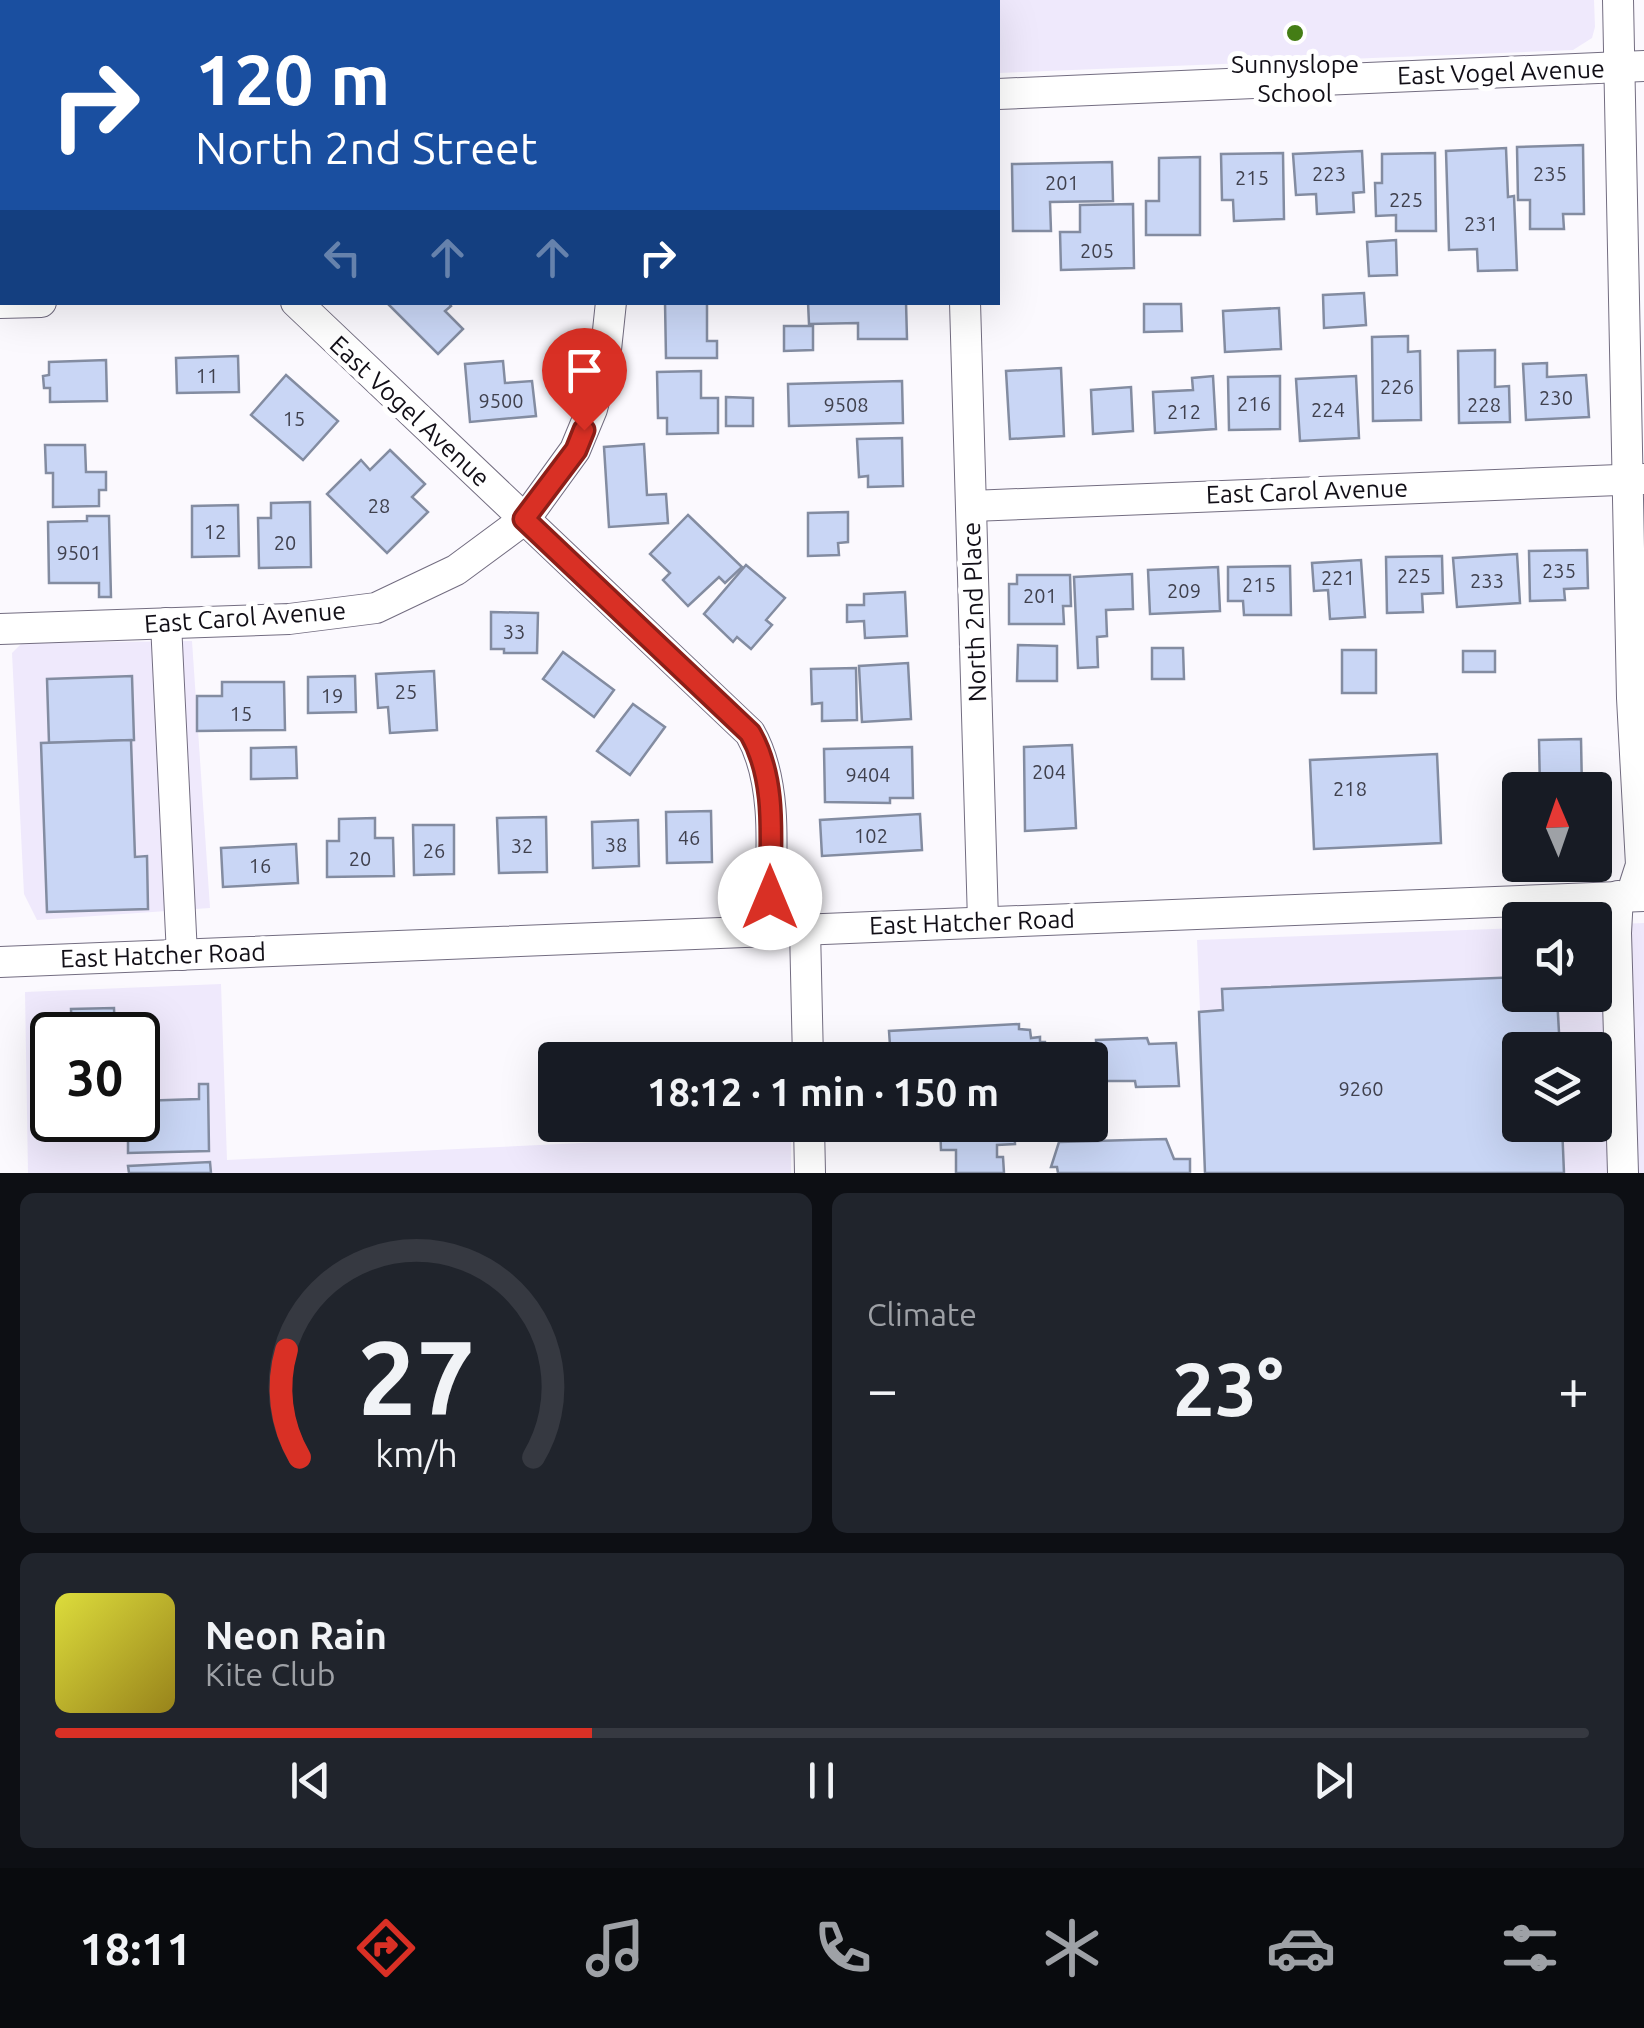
<!DOCTYPE html>
<meta charset="utf-8">
<style>
:root{--surface:#171b24;--page:#20242c;--text:#f1f3f6;--muted:#9ea1a6;--line:#363941;--accent:#d93025}
body{margin:0;font-family:Ubuntu,sans-serif;background:var(--page);color:var(--text);height:100vh;display:flex;flex-direction:column;font-size:38px;white-space:nowrap}
*{box-sizing:border-box;margin:0}
p{font-size:32px;color:var(--muted)}
.icon{flex:none;width:55px;height:55px;fill:none;stroke:currentColor;stroke-width:2;stroke-linecap:round;stroke-linejoin:round}
.map{position:relative;height:1173px;overflow:hidden}
.drawer{display:flex;flex-direction:column;gap:20px;padding:20px;background:#0d0f14;flex:1}
.drawer>*{flex:none}
.banner{position:absolute;left:0px;top:0px;width:1000px;height:305px;box-shadow:0 10px 40px #0002;background:#1a4fa0;color:#fff;overflow:hidden}
.needle{width:65px;rotate:358deg}
.buttons{position:absolute;left:1502px;top:772px;display:grid;gap:20px}
.buttons a{display:grid;place-items:center;width:110px;height:110px;border-radius:10px;background:var(--surface);box-shadow:0 10px 40px #0002;font-size:50px}
.speed{position:absolute;left:30px;top:1012px;display:flex;gap:20px;font-size:50px;font-weight:700;text-align:center}
.speed>*{display:grid;place-content:center;width:130px;height:130px;border-radius:50%;background:var(--surface);box-shadow:0 10px 40px #0002;line-height:1}
.speed .limit{border:5px solid #111;border-radius:15px;background:#fff;color:#111}
.pin{position:absolute;display:grid;place-items:center;width:85px;height:85px;color:#fff;margin:-102px -42px;border-radius:50% 50% 50% 0;rotate:-45deg;box-shadow:0 0 10px #0007}
.pin .icon{rotate:45deg}
.me{position:absolute;width:110px;margin:-55px;rotate:0deg;stroke-linejoin:round;filter:drop-shadow(0 0 8px #0008)}
.turn{display:flex;align-items:center;gap:35px;height:210px;padding:0 30px;font-size:45px}
.turn .icon{width:130px;height:130px;stroke-width:2.5}
.turn b{display:block;font-size:70px;line-height:85px}
.lanes{display:flex;align-items:center;height:95px;padding:0 30px;background:#0003;justify-content:center;gap:50px;direction:ltr}
.lanes .off{opacity:.35}
.big{font-size:75px;font-weight:700;line-height:1.1}
.drawer .tile{flex:1;display:flex;flex-direction:column;justify-content:center;gap:15px;min-width:0;padding:0 35px;border-radius:15px;background:var(--page)}
.drawer .dial{align-items:center;gap:0}
.dial svg{height:260px;overflow:visible;fill:none;stroke:var(--line);stroke-width:7;stroke-linecap:round;text-anchor:middle}
.dial text{fill:var(--text);stroke:none}
.song{display:flex;align-items:center;gap:30px}
.cover{width:120px;height:120px;border-radius:15px;background:linear-gradient(135deg,hsl(60 70% 55%),hsl(50 70% 35%))}
.played{height:10px;border-radius:5px;background:linear-gradient(90deg,var(--accent) 35%,var(--line) 35%)}
.keys{display:flex;justify-content:space-around;direction:ltr}
.heat{display:flex;justify-content:space-between;align-items:center;font-size:55px;direction:ltr}
.drawer .tiles{flex:1;display:grid;gap:20px;grid-template-columns:1fr 1fr}
.tile:last-child{grid-column:span 2}
.trip{position:absolute;left:538px;top:1042px;width:570px;height:100px;border-radius:10px;background:var(--surface);box-shadow:0 10px 40px #0002;font-weight:700;line-height:100px;text-align:center}
.menu{display:flex;height:160px;justify-content:space-around;align-items:center;background:#090b0e;color:var(--muted)}
.menu .icon{width:70px;height:70px}
.menu .current{color:var(--accent)}
.menu b{font-size:45px;color:var(--text)}
.map>svg:first-child{display:block}
.built{fill:#efe9fc;fill-rule:evenodd}
.building{fill:#c9d6f5;stroke:#838ca1;stroke-width:2.5}
.lines{fill:none;stroke-linecap:round;stroke-linejoin:round}
.minor-casing{stroke:#736d81;stroke-width:32}
.minor{stroke:#fff;stroke-width:30}
.route-casing{stroke:#8d1f18;stroke-width:25}
.route{stroke:#d93025;stroke-width:18}
.poi-dot{fill:#447d15;stroke:#fff;stroke-width:4}
.labels{text-anchor:middle;dominant-baseline:central;stroke-width:10;stroke-linejoin:round;paint-order:stroke}
.number-label{font-size:20px;fill:#40414e}
.poi-label{font-size:25px;fill:#120f17;stroke:#fff}
.street-label{font-size:25px;fill:#120f17;stroke:#fff}
</style>
<div class="map">
<svg width="1644" height="1173" viewBox="0 0 1644 1173">
<rect width="100%" height="100%" fill="#fbf9fe"/>
<g class="built">
<polygon points="769,0 1594,0 1595,27 1592,38 1573,50 998,73 998,2"/>
<polygon points="192,641 210,908 37,920 24,894 12,653 22,643"/>
<path d="M1644,923V1173H1207L1197,940L1520,928V995H1595V925ZM1520,1050H1595V1125H1520Z"/>
<path d="M221,984L227,1160L791,1133V1173H28L25,992ZM52,1035H138V1120H52Z"/>
</g>
<g class="building">
<rect x="33" y="0" width="67" height="2"/>
<polygon points="1583,145 1584,214 1563,214 1564,229 1530,229 1530,200 1518,200 1517,147"/>
<polygon points="1506,148 1508,197 1514,196 1517,270 1478,271 1477,249 1449,250 1446,151"/>
<polygon points="1362,151 1364,192 1353,193 1354,212 1317,214 1316,194 1296,195 1293,154"/>
<polygon points="1283,153 1284,219 1234,221 1233,200 1222,200 1221,154"/>
<polygon points="1435,153 1436,231 1396,231 1396,215 1376,216 1375,183 1382,183 1382,154"/>
<polygon points="1200,157 1200,235 1146,235 1146,201 1159,201 1159,158"/>
<polygon points="1112,162 1113,201 1050,202 1051,231 1013,231 1012,164"/>
<polygon points="1133,204 1134,268 1061,270 1060,232 1080,232 1080,205"/>
<polygon points="1396,240 1397,275 1369,276 1367,242"/>
<polygon points="1364,293 1366,325 1324,328 1323,295"/>
<polygon points="386,302 448,302 451,306 445,311 463,329 438,354"/>
<polygon points="665,302 707,302 707,341 717,341 717,358 666,358"/>
<polygon points="808,302 906,302 907,339 858,339 858,323 809,324"/>
<polygon points="1144,304 1181,304 1182,331 1144,332"/>
<polygon points="1279,308 1281,349 1225,352 1223,311"/>
<polygon points="784,326 813,326 813,350 784,351"/>
<polygon points="1408,336 1408,352 1420,351 1421,420 1373,421 1372,337"/>
<polygon points="1495,350 1495,387 1509,386 1510,422 1459,423 1458,351"/>
<polygon points="238,356 239,392 177,393 176,358"/>
<polygon points="106,360 107,401 50,402 50,388 44,388 43,376 49,375 49,362"/>
<polygon points="503,361 505,383 532,381 536,416 470,422 465,364"/>
<polygon points="1547,363 1547,377 1586,375 1589,417 1526,420 1523,364"/>
<polygon points="1061,368 1064,436 1010,439 1006,371"/>
<polygon points="701,371 701,398 718,398 718,433 667,434 667,418 658,418 657,372"/>
<polygon points="286,375 338,421 303,460 251,415"/>
<polygon points="1213,376 1216,429 1155,433 1153,392 1193,390 1192,378"/>
<polygon points="1280,376 1280,429 1229,430 1228,377"/>
<polygon points="1356,376 1359,438 1300,441 1296,379"/>
<polygon points="902,381 903,423 789,426 788,384"/>
<polygon points="1131,387 1133,431 1093,434 1091,390"/>
<polygon points="726,397 753,398 753,426 726,426"/>
<polygon points="902,438 903,486 868,487 868,476 859,477 857,439"/>
<polygon points="644,444 647,495 666,494 668,523 609,527 604,447"/>
<polygon points="45,445 85,445 86,472 106,472 106,490 99,490 99,506 53,507 53,473 46,473"/>
<polygon points="390,450 425,484 412,497 428,512 387,553 327,494 361,460 370,470"/>
<polygon points="310,502 311,567 259,568 258,518 271,518 271,503"/>
<polygon points="238,505 239,556 192,557 192,506"/>
<polygon points="848,512 848,542 838,543 839,555 808,556 808,513"/>
<polygon points="688,515 742,567 725,583 719,577 688,606 663,580 670,573 650,554"/>
<polygon points="87,516 109,516 111,597 99,597 99,583 49,583 48,522 87,521"/>
<polygon points="1587,550 1588,588 1564,589 1565,600 1530,601 1529,551"/>
<polygon points="1517,554 1520,603 1457,607 1453,558"/>
<polygon points="1442,556 1443,593 1422,594 1423,612 1387,613 1386,557"/>
<polygon points="1361,560 1365,617 1330,619 1328,590 1314,591 1312,563"/>
<polygon points="746,565 785,598 766,620 772,625 751,649 737,637 733,642 704,614"/>
<polygon points="1290,566 1291,615 1244,615 1243,601 1228,601 1228,567"/>
<polygon points="1218,567 1220,611 1150,614 1148,570"/>
<polygon points="1132,574 1133,609 1106,610 1107,636 1097,637 1098,667 1078,668 1074,577"/>
<polygon points="1017,575 1070,575 1071,606 1063,606 1064,624 1009,624 1009,584 1017,584"/>
<polygon points="905,592 907,636 865,638 864,621 847,622 847,605 864,605 864,594"/>
<polygon points="491,612 538,613 537,653 504,653 504,649 491,649"/>
<polygon points="1018,645 1057,646 1057,681 1017,681"/>
<polygon points="1152,648 1183,648 1184,679 1152,679"/>
<rect x="1342" y="650" width="34" height="43"/>
<rect x="1463" y="651" width="32" height="21"/>
<polygon points="563,652 614,690 594,717 543,679"/>
<polygon points="908,663 911,719 862,722 859,666"/>
<polygon points="856,668 857,720 822,721 822,703 812,704 811,669"/>
<polygon points="434,671 437,730 390,733 388,707 378,708 376,674"/>
<polygon points="132,676 134,740 49,743 47,679"/>
<polygon points="355,676 356,712 308,713 308,677"/>
<polygon points="222,682 284,682 285,730 197,731 197,696 222,696"/>
<polygon points="633,704 665,727 630,775 597,751"/>
<polygon points="1581,739 1582,790 1540,790 1539,740"/>
<polygon points="131,740 135,857 147,856 148,909 47,912 41,743"/>
<polygon points="1072,745 1076,828 1025,831 1024,747"/>
<polygon points="296,747 297,778 251,779 251,748"/>
<polygon points="912,747 913,798 890,798 890,803 825,802 824,749"/>
<polygon points="1437,754 1441,843 1314,849 1310,760"/>
<polygon points="711,811 712,862 667,863 666,812"/>
<polygon points="920,814 922,850 822,856 820,820"/>
<polygon points="546,817 547,872 499,873 497,818"/>
<polygon points="375,818 375,838 393,838 394,876 327,877 327,841 339,841 339,819"/>
<polygon points="638,820 639,866 593,868 592,822"/>
<polygon points="413,825 454,825 454,874 414,875"/>
<polygon points="296,844 298,883 223,887 221,848"/>
<polygon points="1520,977 1520,995 1557,997 1560,1050 1520,1050 1520,1125 1562,1125 1564,1173 1205,1173 1199,1012 1223,1010 1222,989"/>
<polygon points="114,1008 115,1035 72,1035 71,1009"/>
<polygon points="1019,1024 1019,1029 1030,1030 1031,1038 1040,1037 1040,1042 1045,1042 1047,1060 891,1060 889,1031"/>
<polygon points="1147,1038 1149,1044 1176,1043 1179,1086 1136,1087 1135,1081 1099,1081 1096,1040"/>
<polygon points="52,1076 52,1106 37,1106 36,1077"/>
<polygon points="199,1084 208,1084 209,1151 128,1153 128,1120 138,1120 138,1101 199,1099"/>
<polygon points="940,1125 1014,1125 1015,1144 997,1145 997,1157 1003,1157 1004,1173 956,1173 956,1150 941,1150"/>
<polygon points="1166,1139 1174,1159 1190,1159 1190,1173 1058,1173 1057,1167 1051,1167 1059,1142"/>
<polygon points="210,1162 211,1173 129,1173 128,1166"/>
</g>
<g class="lines">
<g class="minor-casing">
<g id="minor">
<polyline points="278,0 278,2"/>
<polyline points="602,0 602,2"/>
<polyline points="1618,0 1632,698 1641,865 1631,896"/>
<polyline points="998,94 1644,66"/>
<path d="M296,302L750,733C781,787 770,868 769,930"/>
<polyline points="965,302 983,921"/>
<polyline points="0,303 41,302"/>
<polyline points="971,506 1644,479"/>
<polyline points="166,623 182,955"/>
<polyline points="0,629 289,619 376,608 456,570 525,519 575,450 592,409 605,359 611,302"/>
<polyline points="1618,896 1616,933 1623,1173"/>
<polyline points="805,929 808,1060"/>
<polyline points="0,962 1644,896"/>
<polyline points="809,1125 810,1173"/>
</g>
</g>
<use href="#minor" class="minor"/>
</g>
<g class="lines">
<g class="route-casing">
<path id="route" d="M584,430L576,450L524,519L750,733C778,781 770,844 770,898"/>
</g>
<use href="#route" class="route"/>
</g>
<circle class="poi-dot" cx="1295" cy="33" r="10"/>
<g class="labels">
<g class="number-label">
<text x="1329" y="173">223</text>
<text x="1550" y="173">235</text>
<text x="1252" y="177">215</text>
<text x="1062" y="182">201</text>
<text x="1406" y="199">225</text>
<text x="1481" y="223">231</text>
<text x="1097" y="250">205</text>
<text x="207" y="375">11</text>
<text x="1397" y="386">226</text>
<text x="1556" y="397">230</text>
<text x="501" y="400">9500</text>
<text x="1254" y="403">216</text>
<text x="846" y="404">9508</text>
<text x="1484" y="404">228</text>
<text x="1328" y="409">224</text>
<text x="1184" y="411">212</text>
<text x="294" y="418">15</text>
<text x="379" y="505">28</text>
<text x="215" y="531">12</text>
<text x="285" y="542">20</text>
<text x="79" y="552">9501</text>
<text x="1559" y="570">235</text>
<text x="1414" y="575">225</text>
<text x="1338" y="577">221</text>
<text x="1487" y="580">233</text>
<text x="1259" y="584">215</text>
<text x="1184" y="590">209</text>
<text x="1040" y="595">201</text>
<text x="514" y="631">33</text>
<text x="406" y="691">25</text>
<text x="332" y="695">19</text>
<text x="241" y="713">15</text>
<text x="1049" y="771">204</text>
<text x="868" y="774">9404</text>
<text x="1350" y="788">218</text>
<text x="871" y="835">102</text>
<text x="689" y="837">46</text>
<text x="616" y="844">38</text>
<text x="522" y="845">32</text>
<text x="434" y="850">26</text>
<text x="360" y="858">20</text>
<text x="260" y="865">16</text>
<text x="1361" y="1088">9260</text>
</g>
<g class="poi-label">
<text x="1295" y="64">Sunnyslope<tspan x="1295" dy="29">School</tspan></text>
</g>
<g class="street-label">
<text transform="translate(1501 72) rotate(-2)">East Vogel Avenue</text>
<text transform="translate(410 411) rotate(43)">East Vogel Avenue</text>
<text transform="translate(1307 491) rotate(-2)">East Carol Avenue</text>
<text transform="translate(974 612) rotate(-92)">North 2nd Place</text>
<text transform="translate(245 617) rotate(-4)">East Carol Avenue</text>
<text transform="translate(972 922) rotate(-2)">East Hatcher Road</text>
<text transform="translate(163 955) rotate(-2)">East Hatcher Road</text>
</g>
</g>
</svg>
<div class="buttons">
<a><svg class="needle" viewBox="-14 -14 28 28"><path d="M0-13l5 13h-10z" fill="#e53935"/><path d="M0 13l5-13h-10z" fill="#9ea1a6"/></svg></a>
<a><svg class="icon" aria-label="sound" viewBox="0 0 24 24"><path d="M4 9h4l5-4v14l-5-4H4zM17 9q2 3 0 6"/></svg></a>
<a><svg class="icon" aria-label="layers" viewBox="0 0 24 24"><path d="M12 4l9 5-9 5-9-5zM3 14l9 5 9-5"/></svg></a>
</div>
<div class="speed"><div class="limit">30</div></div>
<div class="pin" style="left:584px;top:430px;background:#d93025"><svg class="icon" aria-label="arrive" viewBox="0 0 24 24"><path d="M6 21V4h12l-3 4 3 4H6"/></svg></div>
<svg class="me" style="left:770px;top:898px" viewBox="-20 -20 40 40"><circle r="19" fill="#fff"/><path d="M0-13L10 11 0 6-10 11z" fill="#d93025"/></svg>
<div class="trip">18:12 · 1 min · 150 m</div>
<div class="banner">
<div class="turn"><svg class="icon" aria-label="right" viewBox="0 0 24 24"><path d="M7 20v-9h11M14 6l5 5-5 5"/></svg><div><b>120 m</b>North 2nd Street</div></div>
<div class="lanes"><svg class="icon off" aria-label="left" viewBox="0 0 24 24"><path d="M17 20v-9H6M10 6l-5 5 5 5"/></svg><svg class="icon off" aria-label="ahead" viewBox="0 0 24 24"><path d="M12 20V5M6 11l6-6 6 6"/></svg><svg class="icon off" aria-label="ahead" viewBox="0 0 24 24"><path d="M12 20V5M6 11l6-6 6 6"/></svg><svg class="icon" aria-label="right" viewBox="0 0 24 24"><path d="M7 20v-9h11M14 6l5 5-5 5"/></svg></div>
</div>
</div>
<section class="drawer">
<div class="tiles">
<div class="tile dial"><svg viewBox="0 0 100 80">
<path d="M14 69A42 42 0 1 1 86 69"/>
<path d="M14 69A42 42 0 0 1 10 36" stroke="#d93025"/>
<text x="50" y="56" font-size="32" font-weight="700">27</text>
<text x="50" y="72" font-size="11">km/h</text>
</svg></div>
<div class="tile"><p>Climate</p>
<div class="heat"><a>−</a><b class="big">23°</b><a>+</a></div>
</div>
<div class="tile">
<div class="song"><i class="cover"></i><div><b>Neon Rain</b><p>Kite Club</p></div></div>
<div class="played"></div>
<div class="keys"><svg class="icon" aria-label="previous" viewBox="0 0 24 24"><path d="M18 5L8 12l10 7zM5 5v14"/></svg><svg class="icon" aria-label="pause" viewBox="0 0 24 24"><path d="M8 5v14M16 5v14"/></svg><svg class="icon" aria-label="next" viewBox="0 0 24 24"><path d="M6 5l10 7-10 7zM19 5v14"/></svg></div>
</div>
</div>
</section>
<nav class="menu">
<b>18:11</b>
<svg class="icon current" aria-label="directions" viewBox="0 0 24 24"><path d="M12 3l9 9-9 9-9-9zM9 14v-3h6M13 9l2 2-2 2"/></svg>
<svg class="icon" aria-label="music" viewBox="0 0 24 24"><path d="M9 18V5l10-2v13"/><circle cx="6" cy="18" r="3"/><circle cx="16" cy="16" r="3"/></svg>
<svg class="icon" aria-label="phone" viewBox="0 0 24 24"><path d="M5 4h4l2 5-3 2q2 4 5 5l2-3 5 2v4C11 20 4 13 5 4z"/></svg>
<svg class="icon" aria-label="climate" viewBox="0 0 24 24"><path d="M12 3v18M4 7l16 10M4 17L20 7"/></svg>
<svg class="icon" aria-label="car" viewBox="0 0 24 24"><path d="M5 17H2v-5l4-1 3-4h7l3 4 3 1v5h-3M9 17h6M6 11h13"/><circle cx="7" cy="17" r="2"/><circle cx="17" cy="17" r="2"/></svg>
<svg class="icon" aria-label="filters" viewBox="0 0 24 24"><path d="M4 7h16M4 17h16"/><circle cx="9" cy="7" r="2"/><circle cx="15" cy="17" r="2"/></svg>
</nav>
